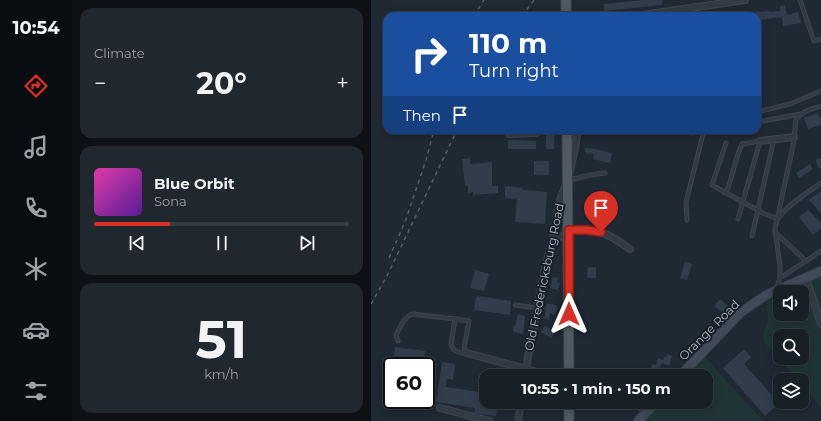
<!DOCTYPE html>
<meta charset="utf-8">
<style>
:root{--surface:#171f27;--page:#20272f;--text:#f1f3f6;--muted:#9ea2a7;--line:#363d44;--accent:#d93025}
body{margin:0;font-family:Montserrat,sans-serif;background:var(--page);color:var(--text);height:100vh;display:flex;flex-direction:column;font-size:15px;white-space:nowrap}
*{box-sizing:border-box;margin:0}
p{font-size:13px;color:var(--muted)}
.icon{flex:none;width:22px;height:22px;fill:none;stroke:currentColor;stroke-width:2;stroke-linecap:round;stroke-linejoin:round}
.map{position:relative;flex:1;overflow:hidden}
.side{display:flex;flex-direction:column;gap:8px;padding:8px;background:#0d1115;width:299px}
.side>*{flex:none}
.hud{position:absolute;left:12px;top:12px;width:378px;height:122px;border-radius:12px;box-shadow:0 2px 10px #0003,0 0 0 1px var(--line);background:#1a4fa0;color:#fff;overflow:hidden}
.controls{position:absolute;left:402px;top:285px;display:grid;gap:8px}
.controls a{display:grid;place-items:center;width:36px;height:36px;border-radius:8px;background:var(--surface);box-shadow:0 2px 10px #0003,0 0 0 1px var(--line);font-size:20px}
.speed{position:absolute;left:12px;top:357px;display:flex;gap:8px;font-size:20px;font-weight:700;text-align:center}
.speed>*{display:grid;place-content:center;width:52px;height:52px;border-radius:50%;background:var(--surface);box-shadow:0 2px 10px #0003,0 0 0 1px var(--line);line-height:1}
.speed .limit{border:2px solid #111;border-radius:6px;background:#fff;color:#111}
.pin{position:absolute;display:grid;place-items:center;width:34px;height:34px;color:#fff;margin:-41px -17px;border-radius:50% 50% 50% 0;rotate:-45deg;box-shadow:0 0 4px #0007}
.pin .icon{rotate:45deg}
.me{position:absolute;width:44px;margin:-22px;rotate:0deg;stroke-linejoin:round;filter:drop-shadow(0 0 3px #0008)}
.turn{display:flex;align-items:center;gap:14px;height:84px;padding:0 20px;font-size:18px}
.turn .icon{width:52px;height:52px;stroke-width:2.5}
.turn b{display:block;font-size:28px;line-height:34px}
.then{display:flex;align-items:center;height:38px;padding:0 20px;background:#0003;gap:8px;font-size:15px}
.big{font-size:30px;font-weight:700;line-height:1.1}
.side .tile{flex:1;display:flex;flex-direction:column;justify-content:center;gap:6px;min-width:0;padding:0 14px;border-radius:12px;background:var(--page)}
.side .dial{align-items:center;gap:0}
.dial b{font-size:52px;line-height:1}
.song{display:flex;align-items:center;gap:12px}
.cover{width:48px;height:48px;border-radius:6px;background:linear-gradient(135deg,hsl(320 70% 55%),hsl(270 70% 35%))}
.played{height:4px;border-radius:2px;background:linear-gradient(90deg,var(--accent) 30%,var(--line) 30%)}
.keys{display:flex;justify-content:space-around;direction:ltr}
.heat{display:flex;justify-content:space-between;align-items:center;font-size:22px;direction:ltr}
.trip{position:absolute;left:108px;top:369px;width:234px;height:40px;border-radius:12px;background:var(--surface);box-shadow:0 2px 10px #0003,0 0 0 1px var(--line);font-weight:700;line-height:40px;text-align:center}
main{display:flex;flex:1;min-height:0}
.dock{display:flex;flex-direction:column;width:72px;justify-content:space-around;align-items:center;background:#090c10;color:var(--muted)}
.dock .icon{width:28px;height:28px}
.dock .active{color:var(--accent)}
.dock b{font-size:18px;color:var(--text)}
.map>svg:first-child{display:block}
.green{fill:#213435;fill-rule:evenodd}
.building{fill:#313d4b}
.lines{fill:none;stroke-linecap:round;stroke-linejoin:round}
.service-casing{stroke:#3c444e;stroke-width:5}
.minor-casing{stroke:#3c444e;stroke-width:8}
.secondary-casing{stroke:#3c444e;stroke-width:10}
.primary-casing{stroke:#3c444e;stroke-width:11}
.path{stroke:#394d4e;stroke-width:1;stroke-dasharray:3 3;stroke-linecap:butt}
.service{stroke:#323b45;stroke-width:3}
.minor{stroke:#323b45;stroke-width:5.5}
.secondary{stroke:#404a58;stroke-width:8}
.primary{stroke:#505a65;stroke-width:9}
.rail{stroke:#545f6c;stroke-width:1.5;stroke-dasharray:4 4;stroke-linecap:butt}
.route-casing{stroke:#8d1f18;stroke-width:10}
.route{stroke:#d93025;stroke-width:7}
.labels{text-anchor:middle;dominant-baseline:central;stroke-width:4;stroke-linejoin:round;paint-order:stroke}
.street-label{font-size:12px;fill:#acb6c2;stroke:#182029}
</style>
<main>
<nav class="dock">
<b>10:54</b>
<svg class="icon active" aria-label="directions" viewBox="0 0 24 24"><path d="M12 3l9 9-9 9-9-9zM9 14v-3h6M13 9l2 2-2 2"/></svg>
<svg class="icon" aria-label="music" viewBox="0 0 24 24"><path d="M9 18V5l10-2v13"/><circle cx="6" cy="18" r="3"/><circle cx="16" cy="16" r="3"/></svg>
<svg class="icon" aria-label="phone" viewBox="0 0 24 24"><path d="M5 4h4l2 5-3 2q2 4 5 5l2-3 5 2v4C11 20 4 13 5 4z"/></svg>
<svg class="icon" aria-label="climate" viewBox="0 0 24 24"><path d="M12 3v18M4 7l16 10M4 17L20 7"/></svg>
<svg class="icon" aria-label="car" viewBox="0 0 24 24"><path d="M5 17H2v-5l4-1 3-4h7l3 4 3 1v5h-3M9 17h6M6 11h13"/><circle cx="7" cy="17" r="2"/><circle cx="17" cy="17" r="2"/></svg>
<svg class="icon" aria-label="filters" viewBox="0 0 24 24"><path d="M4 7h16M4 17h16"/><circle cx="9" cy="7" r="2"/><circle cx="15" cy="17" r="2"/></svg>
</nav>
<section class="side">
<div class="tile"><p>Climate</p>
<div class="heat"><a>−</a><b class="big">20°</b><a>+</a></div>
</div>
<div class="tile">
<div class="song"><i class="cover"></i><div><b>Blue Orbit</b><p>Sona</p></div></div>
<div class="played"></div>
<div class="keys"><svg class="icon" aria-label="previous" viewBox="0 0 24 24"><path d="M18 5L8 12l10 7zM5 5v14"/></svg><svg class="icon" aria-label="pause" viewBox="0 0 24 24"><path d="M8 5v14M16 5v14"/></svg><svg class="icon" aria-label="next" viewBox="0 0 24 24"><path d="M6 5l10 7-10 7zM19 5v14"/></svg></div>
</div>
<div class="tile dial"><b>51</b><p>km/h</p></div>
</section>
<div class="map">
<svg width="450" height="421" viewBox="0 0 450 421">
<rect width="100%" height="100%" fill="#1f2934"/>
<g class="green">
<polygon points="450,275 450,310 449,311 438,280"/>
<path d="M429,284L434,285L437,291L450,332V407L431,385V380H427L394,343C389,335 397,326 397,317C397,312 394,309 397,304L394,300L409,292V314H431V292H410ZM409,336H431V358H409Z"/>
<polygon points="334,357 392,421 273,421 290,402 335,402 335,376 315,376 320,372"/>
</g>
<g class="building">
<polygon points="272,0 291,0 291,5 233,11 233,4"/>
<polygon points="414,5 416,15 427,12 430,23 412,26 411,17 386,20 386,16 371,16 371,12 376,11 376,13 387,11 388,12 399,11 399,12 409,11 409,6"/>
<polygon points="447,113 448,118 450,117 450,125 437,129 433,118"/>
<polygon points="176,130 184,130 183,149 175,149 175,135 176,135"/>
<polygon points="137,140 165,141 165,149 137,149"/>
<polygon points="214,148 224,149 241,153 239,163 222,159 223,154 214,153"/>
<polygon points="99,158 99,164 121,162 121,186 127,186 127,193 102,195 102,192 97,193 97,185 94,186 91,159"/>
<rect x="163" y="161" width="15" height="14"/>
<polygon points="439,164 442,169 428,178 425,173"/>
<polygon points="134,186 152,188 152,190 176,192 174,224 144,222 146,199 134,198"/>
<polygon points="450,191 450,214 438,200"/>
<polygon points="437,210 450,223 450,228 442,235 428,217"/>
<polygon points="314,262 321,264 316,280 309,278"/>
<polygon points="217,267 225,267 225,278 216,278"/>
<polygon points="104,270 118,274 113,291 99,288"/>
<polygon points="182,277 187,278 186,282 189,283 187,290 179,288"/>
<polygon points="105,296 140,301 139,315 103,310"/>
<polygon points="349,299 357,306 352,313 343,306"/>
<polygon points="176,303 187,306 184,315 179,313 178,320 173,319 175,310 174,310"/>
<polygon points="147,314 154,316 152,334 142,332 143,326 144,326"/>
<polygon points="174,326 184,332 180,338 170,332"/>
<polygon points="24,347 54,351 52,366 22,366"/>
<polygon points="373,349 380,357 373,364 408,403 394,416 352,368"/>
<polygon points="296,354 301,356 298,366 291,363 288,370 287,370 287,371 280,368 282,364 285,365 287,358 292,360 293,357 295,357"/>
<polygon points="71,362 84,364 82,380 76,379 75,387 115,393 115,402 127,402 125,416 103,413 104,408 65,402"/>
</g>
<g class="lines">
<g class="service-casing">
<g id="service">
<polyline points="429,0 443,41 450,39"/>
<polyline points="386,112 419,104 450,91"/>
<polyline points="386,122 430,114"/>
<polyline points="320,133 336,130"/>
<path d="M355,143L341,185L392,213L407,219C415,206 437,192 450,183"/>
<polyline points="448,161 450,166"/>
<polyline points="197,180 220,175 234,173"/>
<polyline points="354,193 357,188 367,154 371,144 389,141 367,219"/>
<polyline points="316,220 315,202 333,130"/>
<polyline points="404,232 435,261"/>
<polyline points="381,236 403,139"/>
<polyline points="409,278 450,251"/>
<path d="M406,287L409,278V266L404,229L422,146L425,120C430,111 441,109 450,106"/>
<polyline points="144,305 166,308"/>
<path d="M84,319L98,321L93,348L96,353C89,353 81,351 80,344Z"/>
<path d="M27,341L25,335C29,328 33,316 42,314L84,319"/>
</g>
</g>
<g class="minor-casing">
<g id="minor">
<polyline points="264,16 374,0"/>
<polyline points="138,130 138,134 165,133 165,130"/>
<polyline points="389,141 423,137"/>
<polyline points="199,171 204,148 207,130"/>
<path d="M198,230C208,230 220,229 230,232C241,236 250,243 259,249"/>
<polyline points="182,237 198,236"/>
<polyline points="435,278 450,324"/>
<polyline points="96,353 181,376"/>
<polyline points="154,376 157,357 173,273 182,237 189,200 195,185"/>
<polyline points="259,402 268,406 276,412"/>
<polyline points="69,408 119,421"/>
<polyline points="147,421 150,402"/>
</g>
</g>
<g class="secondary-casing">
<g id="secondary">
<polyline points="309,376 369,313 395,295 450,271"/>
<polyline points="267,421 285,402"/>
</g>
</g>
<g class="primary-casing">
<g id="primary">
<polyline points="195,0 195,16"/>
<polyline points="196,130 198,376"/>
<polyline points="198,421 198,402"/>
</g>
</g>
<polyline class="path" points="187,14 187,16"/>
<use href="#service" class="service"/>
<use href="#minor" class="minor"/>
<use href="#secondary" class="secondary"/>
<use href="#primary" class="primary"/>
<g class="rail">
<polyline points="103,16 113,0"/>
<polyline points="151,16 163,0"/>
<polyline points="18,258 34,222 55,160 63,130"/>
<polyline points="0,304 16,276 86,130"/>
</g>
</g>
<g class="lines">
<g class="route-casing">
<polyline id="route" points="198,314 198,230 215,230 230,232"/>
</g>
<use href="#route" class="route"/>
</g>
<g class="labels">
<g class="street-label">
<text transform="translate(173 277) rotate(-78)">Old Fredericksburg Road</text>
<text transform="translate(338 330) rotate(-45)">Orange Road</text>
</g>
</g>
</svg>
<div class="controls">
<a><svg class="icon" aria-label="sound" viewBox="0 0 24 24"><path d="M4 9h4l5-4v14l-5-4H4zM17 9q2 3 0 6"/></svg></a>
<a><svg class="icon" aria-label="search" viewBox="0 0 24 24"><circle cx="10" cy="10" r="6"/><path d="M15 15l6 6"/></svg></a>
<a><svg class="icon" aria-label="layers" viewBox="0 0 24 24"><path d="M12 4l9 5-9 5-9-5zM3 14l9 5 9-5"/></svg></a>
</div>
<div class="speed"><div class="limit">60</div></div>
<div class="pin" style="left:230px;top:232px;background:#d93025"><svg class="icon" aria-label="arrive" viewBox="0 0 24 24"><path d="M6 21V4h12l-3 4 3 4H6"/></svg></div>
<svg class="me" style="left:198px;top:314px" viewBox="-20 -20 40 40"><path d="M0-17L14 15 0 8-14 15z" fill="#d93025" stroke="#fff" stroke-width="4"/></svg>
<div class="trip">10:55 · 1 min · 150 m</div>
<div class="hud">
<div class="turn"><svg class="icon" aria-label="right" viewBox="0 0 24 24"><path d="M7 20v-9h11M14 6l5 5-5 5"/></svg><div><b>110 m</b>Turn right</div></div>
<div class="then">Then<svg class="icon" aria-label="arrive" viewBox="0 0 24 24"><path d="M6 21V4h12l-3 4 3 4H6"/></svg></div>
</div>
</div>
</main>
